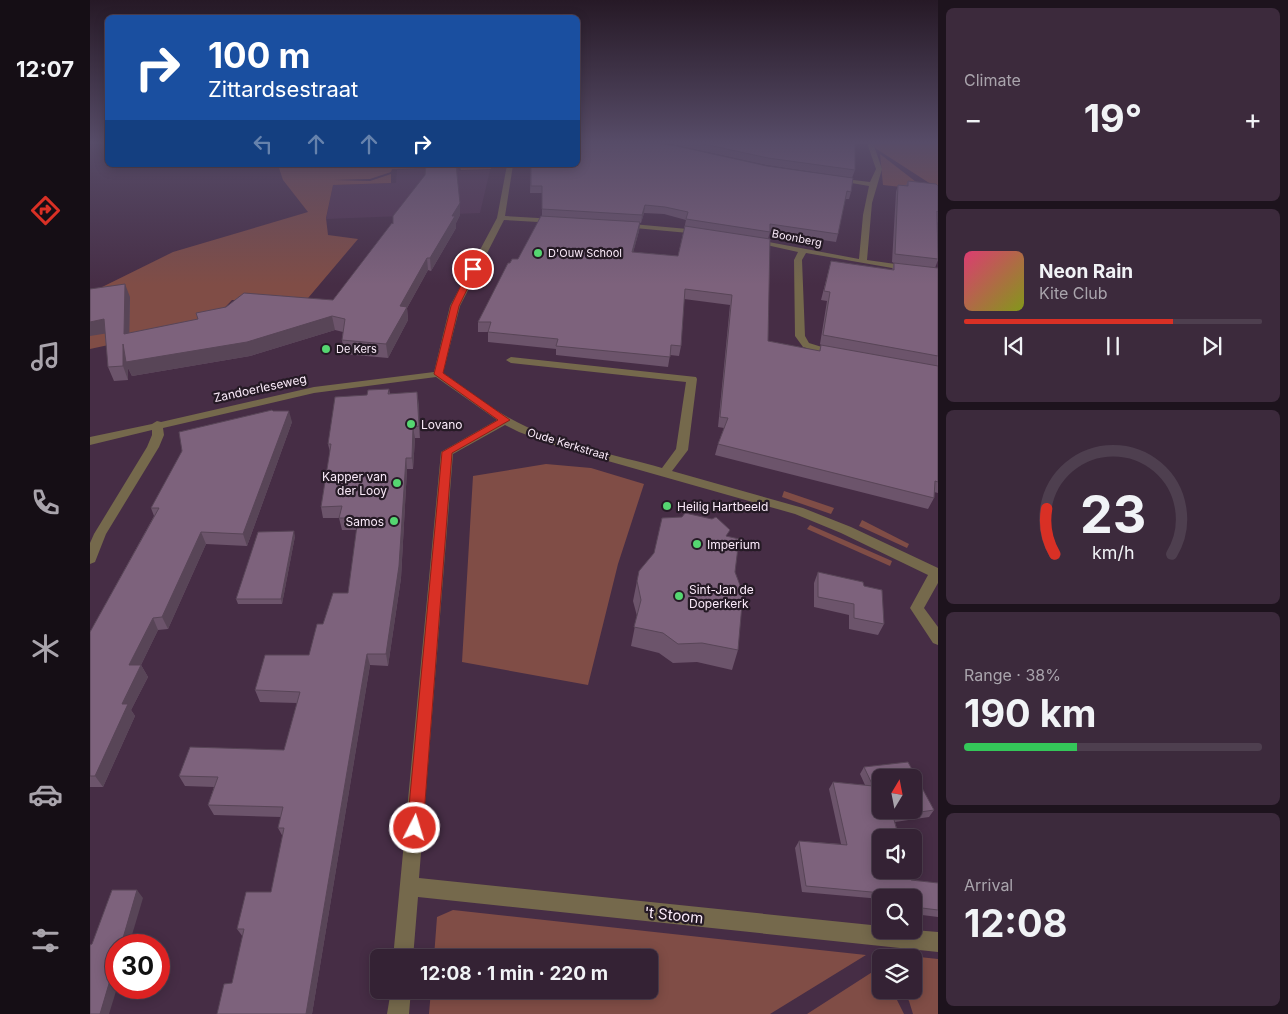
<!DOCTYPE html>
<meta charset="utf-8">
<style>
:root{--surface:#342234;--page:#3c2a3c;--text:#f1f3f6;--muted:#a9a4ac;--line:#4e3f4f;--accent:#d93025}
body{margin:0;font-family:Inter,sans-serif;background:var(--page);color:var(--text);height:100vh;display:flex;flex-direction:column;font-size:19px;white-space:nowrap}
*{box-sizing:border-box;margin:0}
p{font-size:16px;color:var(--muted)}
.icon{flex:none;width:28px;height:28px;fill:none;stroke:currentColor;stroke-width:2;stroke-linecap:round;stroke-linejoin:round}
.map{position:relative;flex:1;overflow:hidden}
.sheet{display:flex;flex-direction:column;gap:8px;padding:8px;background:#1d131d;width:350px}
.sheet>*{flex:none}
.hud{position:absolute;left:15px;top:15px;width:475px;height:152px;border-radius:8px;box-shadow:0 2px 12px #0003,0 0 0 1px var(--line);background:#1a4fa0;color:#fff;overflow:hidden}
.needle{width:32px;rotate:10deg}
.buttons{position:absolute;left:782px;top:769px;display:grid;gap:10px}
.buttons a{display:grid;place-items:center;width:50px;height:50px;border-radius:8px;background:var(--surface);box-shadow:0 2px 12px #0003,0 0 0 1px var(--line);font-size:25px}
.speed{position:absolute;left:15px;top:934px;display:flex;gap:10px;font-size:25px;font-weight:700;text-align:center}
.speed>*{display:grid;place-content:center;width:65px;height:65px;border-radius:50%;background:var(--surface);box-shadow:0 2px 12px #0003,0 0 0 1px var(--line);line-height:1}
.speed .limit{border:8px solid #d22;background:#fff;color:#111}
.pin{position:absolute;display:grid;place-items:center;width:42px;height:42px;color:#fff;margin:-21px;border:2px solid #fff;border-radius:50%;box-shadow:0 1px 5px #0007}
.me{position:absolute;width:55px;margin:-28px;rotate:5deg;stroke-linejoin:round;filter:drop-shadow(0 0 4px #0008)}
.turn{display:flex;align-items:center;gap:18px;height:105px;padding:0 20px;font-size:22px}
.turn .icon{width:65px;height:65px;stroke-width:2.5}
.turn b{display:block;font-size:35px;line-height:42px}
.lanes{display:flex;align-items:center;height:48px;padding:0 20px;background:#0003;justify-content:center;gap:25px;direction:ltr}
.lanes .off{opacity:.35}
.big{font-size:38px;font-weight:700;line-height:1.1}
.sheet .widget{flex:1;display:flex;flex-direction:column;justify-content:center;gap:8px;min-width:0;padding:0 18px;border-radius:8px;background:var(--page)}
.sheet .dial{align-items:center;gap:0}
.dial svg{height:130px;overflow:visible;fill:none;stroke:var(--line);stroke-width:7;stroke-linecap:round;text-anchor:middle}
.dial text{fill:var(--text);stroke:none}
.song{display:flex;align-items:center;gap:15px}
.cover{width:60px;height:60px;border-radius:8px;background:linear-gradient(135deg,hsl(340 70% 55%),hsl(70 70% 35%))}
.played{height:5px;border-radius:2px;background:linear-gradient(90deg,var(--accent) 70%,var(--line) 70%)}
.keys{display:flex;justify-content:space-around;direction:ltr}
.heat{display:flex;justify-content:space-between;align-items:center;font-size:28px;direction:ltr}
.charge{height:8px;border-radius:4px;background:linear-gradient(90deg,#34c759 38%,var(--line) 0)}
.trip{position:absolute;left:280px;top:949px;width:288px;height:50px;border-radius:8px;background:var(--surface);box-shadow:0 2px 12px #0003,0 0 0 1px var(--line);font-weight:700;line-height:50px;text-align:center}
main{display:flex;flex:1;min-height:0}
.menu{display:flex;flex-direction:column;width:90px;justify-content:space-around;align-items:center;background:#150e15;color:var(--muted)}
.menu .icon{width:35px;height:35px}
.menu .current{color:var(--accent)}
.menu b{font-size:22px;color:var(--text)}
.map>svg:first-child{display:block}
.built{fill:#523451}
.green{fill:#804d46}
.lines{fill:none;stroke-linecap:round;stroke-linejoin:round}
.minor{fill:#75694c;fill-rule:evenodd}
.wall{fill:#6c546b;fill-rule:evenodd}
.shaded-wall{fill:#584557}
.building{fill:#7d627c;stroke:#584557;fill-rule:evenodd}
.route{fill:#d93025;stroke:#8d1f18}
.poi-dot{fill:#55d671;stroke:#251a25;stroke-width:2}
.labels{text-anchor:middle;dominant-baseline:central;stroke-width:4.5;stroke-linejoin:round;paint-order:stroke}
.far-street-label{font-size:11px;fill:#fbebfa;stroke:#251a25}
.far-poi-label{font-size:11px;fill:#fbebfa;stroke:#251a25;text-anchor:start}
.street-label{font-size:12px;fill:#fbebfa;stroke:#251a25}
.poi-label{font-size:12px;fill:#fbebfa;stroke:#251a25;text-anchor:start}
.near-street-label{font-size:15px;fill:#fbebfa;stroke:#251a25}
</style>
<main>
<nav class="menu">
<b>12:07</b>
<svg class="icon current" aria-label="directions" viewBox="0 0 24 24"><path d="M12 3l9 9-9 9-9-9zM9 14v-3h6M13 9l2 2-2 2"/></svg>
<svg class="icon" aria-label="music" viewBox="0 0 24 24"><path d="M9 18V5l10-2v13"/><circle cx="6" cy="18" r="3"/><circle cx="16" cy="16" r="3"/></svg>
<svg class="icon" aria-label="phone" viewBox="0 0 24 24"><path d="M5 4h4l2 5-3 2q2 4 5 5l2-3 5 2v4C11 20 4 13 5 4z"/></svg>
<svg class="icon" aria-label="climate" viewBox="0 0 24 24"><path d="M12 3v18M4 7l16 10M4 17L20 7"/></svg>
<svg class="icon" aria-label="car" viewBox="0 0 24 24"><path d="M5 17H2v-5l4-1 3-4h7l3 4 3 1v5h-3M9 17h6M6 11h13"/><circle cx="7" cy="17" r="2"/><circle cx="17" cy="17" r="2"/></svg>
<svg class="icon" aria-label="filters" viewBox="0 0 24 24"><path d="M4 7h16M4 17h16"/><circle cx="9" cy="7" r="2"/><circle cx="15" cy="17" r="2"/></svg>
</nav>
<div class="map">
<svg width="848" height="1014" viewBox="0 0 848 1014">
<rect width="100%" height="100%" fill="#462d45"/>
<polygon class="built" points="368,167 369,171 400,170 390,213 236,219 243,185 306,183 307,170"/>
<g class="green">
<polygon points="783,143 848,143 848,191 793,185 790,154 830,185 847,188 785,148"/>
<polygon points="188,165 401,165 401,169 371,170 370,167 302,169 301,172 280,179 244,180 280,181 301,174 301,183 243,185 236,218 238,235 268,239 213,304 142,300 120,323 0,349 0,293 83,252 218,212 193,180"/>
<polygon points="456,464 501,468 554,484 528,564 498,685 372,662 383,476"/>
<polygon points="694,491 744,508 741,514 692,497"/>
<polygon points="772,520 819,544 817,548 769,526"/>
<polygon points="720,525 802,561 800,566 717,529"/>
<polygon points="363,910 776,955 680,1014 339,1014 341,990 559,990 559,958 344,957 347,917"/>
<polygon points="792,953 848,959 848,1014 823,1014 819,1001 812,990 824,990 824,958 794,957"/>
<polygon points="787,969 791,973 791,990 802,990 814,1014 717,1014"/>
</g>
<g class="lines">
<g class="minor">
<polygon points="777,143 783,143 792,169 782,203 777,260 848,270 848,276 716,253 712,260 715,336 719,343 748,352 750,354 745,357 713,347 705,336 704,260 708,252 659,241 663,239 769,259 773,215 779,186 744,180 747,178 780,182 786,169"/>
<path d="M417,165H423L415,216L465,219L469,221L465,223L414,220L370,306L353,373C380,391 407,414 437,427C479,447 527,455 572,468L586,449L596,382L421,363L416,360L421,357L606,377L607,379L598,450L582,471L713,508L761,527L848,568V583L834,608L848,627V645L843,643L820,608L838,575L751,533L705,514L472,448L429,432L415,425L363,454L329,878L791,926V930H824L848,932V952L328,897L323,958H303L351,452L407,420L346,377L224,393L73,428L74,435L69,447L16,534L5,562L0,564V543L4,534L57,447L62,435V430L0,445V437L62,424L67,421L71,422L224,387L344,372L360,306L407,218Z"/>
<polygon points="531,223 609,230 613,232 609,234 534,227 531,227"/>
<polygon points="301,990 321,990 319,1014 297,1014"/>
</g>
</g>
<g class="wall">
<polygon points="571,143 765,143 765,170 762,178 676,165 581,144"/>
<path d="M441,165L761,192L759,199H755L748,234L746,242L680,232L678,239V341L729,351L731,345L730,344L737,301L731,300L741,261L802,270L804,263L802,262L806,192L808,185H816L818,181L848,186V223L847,222L848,260L845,268H848V493L844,492V498L838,509L625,455L628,444L634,428L628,427L640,305L594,299L591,346L589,356L580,355L578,367L466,355V349L398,342V332H388V322L420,263L428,259L452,216V193H440ZM554,213L574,214L596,220L588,256L543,252L549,231L550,223H551Z"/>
<polygon points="370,215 366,223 366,228 341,271 338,270 317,308 318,320 298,358 254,354 252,340 253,332 245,330 160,356 42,376 38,368 38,380 24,381 18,367 40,297 39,333 243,300 303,224"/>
<polygon points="299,389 300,394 327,392 330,438 325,438 323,469 317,469 311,578 298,666 280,665 222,1014 127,1014 142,983 153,937 147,929 181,892 193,837 188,828 191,817 124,815 118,805 124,787 95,786 89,776 194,750 207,703 170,702 165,690 219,655 233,624 258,593 267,530 252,530 249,518 233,518 231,507 240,452 238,444 277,395"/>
<polygon points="183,411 202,422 157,546 116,544 78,629 68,630 51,665 58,677 41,710 45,716 13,787 0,787 0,632 64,516 61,508"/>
<polygon points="205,536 192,604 148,604 146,599"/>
<polygon points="638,537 645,572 648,650 642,670 607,662 583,663 569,653 541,646 547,616 543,601 547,581"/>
<polygon points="728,572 774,586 794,624 788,635 759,629 759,615 724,607 724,583"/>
<polygon points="774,767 844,810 839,817 805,822 821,880 848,883 848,917 824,914 824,898 791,898 791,899 712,892 705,848 709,841 751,844 739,789 743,782 775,785 770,774"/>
</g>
<g class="shaded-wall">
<polygon points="370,203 370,215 366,223 366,228 341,271 340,258 362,216"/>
<polygon points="555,205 554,213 551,223 552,215"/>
<polygon points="550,222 549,231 541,261 542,252"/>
<polygon points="337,258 338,270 317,308 318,320 298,358 296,344 310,306"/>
<polygon points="35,284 40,297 39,347 34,334"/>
<polygon points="242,316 245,330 160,356 42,376 38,368 38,380 33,366 33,344"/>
<polygon points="14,319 19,333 0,336 0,322"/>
<polygon points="327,392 329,404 330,438 329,426"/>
<polygon points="199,411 202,422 157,546 153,534"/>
<polygon points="323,427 325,438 323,469 322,458"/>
<polygon points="316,458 317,469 311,578 298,666 296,654"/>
<polygon points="204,531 205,536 192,604 191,599"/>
<polygon points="111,532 116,544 78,629 72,617"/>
<polygon points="63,618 68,630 51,665 58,677 41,710 45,716 13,787 5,776 32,704 39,665"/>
<polygon points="277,654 280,665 222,1014 216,1014"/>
<polygon points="47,890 53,898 39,945 31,945"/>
<polygon points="26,960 27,988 19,1014 10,1014"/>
</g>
<g class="building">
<polygon points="488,143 565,143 582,145 677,166 763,178 761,192 757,191 748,234 680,224 680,232 596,219 598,212 575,207 555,205 552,215 452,209 452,186 441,186 441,165 488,165"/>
<polygon points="609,143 765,143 765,170 678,158"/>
<polygon points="336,165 366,165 370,203 362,216 365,216 340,258 337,258 310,306 317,307 296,344 252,340 255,319 242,316 157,342 36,362 33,344 33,366 18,367 14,319 0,322 0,289 35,284 34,334 108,319 106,313 136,307 154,293 243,300 302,223 303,224 303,216 335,175"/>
<polygon points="818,181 846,184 848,186 848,212 847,211 848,259 805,254 808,185 818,186"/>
<polygon points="451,216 550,222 542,252 588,256 595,226 680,239 678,341 730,351 731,345 848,366 848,482 845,481 844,498 628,444 638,418 630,417 642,295 595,289 591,346 581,345 580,357 466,346 468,339 398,332 401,322 388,322 418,263 420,263 422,259 428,259"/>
<polygon points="741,261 804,270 804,263 848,268 848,356 733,335 740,292 734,291"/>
<polygon points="299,389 298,394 327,392 329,426 323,427 322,458 316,458 309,566 296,654 277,654 216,1014 127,1014 134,984 142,983 154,929 147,929 156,892 181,892 194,828 188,828 193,807 118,805 128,777 89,776 100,747 194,750 210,692 165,690 175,655 219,655 227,624 233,624 243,593 258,593 268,518 249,518 252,506 231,507 241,444 238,444 245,397 277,395 278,390"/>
<polygon points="182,410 183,411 199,411 153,534 111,532 72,617 63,618 39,665 51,665 32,704 38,704 5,776 0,776 0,632 69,508 61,508 92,451 89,432"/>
<polygon points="595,513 622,519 626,517 640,530 636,536 649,539 645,572 653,593 648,650 612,643 588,644 573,633 544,627 551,600 547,581 549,571 564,553 572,518 592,517"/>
<polygon points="204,531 191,599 146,599 168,532"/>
<polygon points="728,572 773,582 774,586 792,590 794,624 764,618 764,604 728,597"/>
<path d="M818,762L844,810L803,816L809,838H791V870H818L821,880L848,883V910L824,907V898H815L814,895L716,886L709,841L757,845L743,782L783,786L774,767ZM791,778H824V810H791Z"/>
<polygon points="22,890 47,890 31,945 26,945 26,960 10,1014 0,1014 0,945 2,944"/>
</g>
<linearGradient id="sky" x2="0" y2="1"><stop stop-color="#261926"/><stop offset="0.5" stop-color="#574c68"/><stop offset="1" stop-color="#574c68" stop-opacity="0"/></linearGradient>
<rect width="848" height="285" fill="url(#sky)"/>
<polygon class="route" points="383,267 387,269 369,306 353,373 420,420 362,453 333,828 331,834 325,836 319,834 317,828 352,452 408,420 344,374 361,306 379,269"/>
<g class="poi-dot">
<circle cx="448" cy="253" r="5"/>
<circle cx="236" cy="349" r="5"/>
<circle cx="321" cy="424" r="5"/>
<circle cx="307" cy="483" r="5"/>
<circle cx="577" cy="506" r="5"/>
<circle cx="304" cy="521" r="5"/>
<circle cx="607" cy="544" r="5"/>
<circle cx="589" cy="596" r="5"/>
</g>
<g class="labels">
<g class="far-street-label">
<text transform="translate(707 238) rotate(11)">Boonberg</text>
<text transform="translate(478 444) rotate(17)">Oude Kerkstraat</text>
</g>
<g class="far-poi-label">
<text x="458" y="253">D'Ouw School</text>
<text x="246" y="349">De Kers</text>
</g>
<g class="street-label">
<text transform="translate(170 388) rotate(-12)">Zandoerleseweg</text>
</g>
<g class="poi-label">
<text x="331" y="424">Lovano</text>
<text x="297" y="476" text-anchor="end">Kapper van<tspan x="297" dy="14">der Looy</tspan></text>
<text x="587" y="506">Heilig Hartbeeld</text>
<text x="294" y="521" text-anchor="end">Samos</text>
<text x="617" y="544">Imperium</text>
<text x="599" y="589">Sint-Jan de<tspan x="599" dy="14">Doperkerk</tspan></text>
</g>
<g class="near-street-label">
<text transform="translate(584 915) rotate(6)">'t Stoom</text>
</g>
</g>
</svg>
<div class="buttons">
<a><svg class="needle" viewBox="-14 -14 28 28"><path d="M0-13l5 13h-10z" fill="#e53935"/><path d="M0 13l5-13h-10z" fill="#a9a4ac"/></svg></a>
<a><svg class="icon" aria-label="sound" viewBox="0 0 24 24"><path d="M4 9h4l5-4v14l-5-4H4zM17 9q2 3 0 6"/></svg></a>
<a><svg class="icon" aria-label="search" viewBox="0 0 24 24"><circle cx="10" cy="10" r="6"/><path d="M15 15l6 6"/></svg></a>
<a><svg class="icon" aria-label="layers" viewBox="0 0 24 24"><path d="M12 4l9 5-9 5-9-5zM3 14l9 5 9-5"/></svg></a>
</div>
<div class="speed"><div class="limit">30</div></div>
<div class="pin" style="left:383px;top:269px;background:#d93025"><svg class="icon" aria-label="arrive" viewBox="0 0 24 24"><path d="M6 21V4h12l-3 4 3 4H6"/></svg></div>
<svg class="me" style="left:325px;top:828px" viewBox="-20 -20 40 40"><circle r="17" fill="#d93025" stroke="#fff" stroke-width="3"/><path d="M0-11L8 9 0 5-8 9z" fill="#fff"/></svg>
<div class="trip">12:08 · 1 min · 220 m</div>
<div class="hud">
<div class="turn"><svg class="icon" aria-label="right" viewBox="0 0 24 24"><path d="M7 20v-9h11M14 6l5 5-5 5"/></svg><div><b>100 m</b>Zittardsestraat</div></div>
<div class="lanes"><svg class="icon off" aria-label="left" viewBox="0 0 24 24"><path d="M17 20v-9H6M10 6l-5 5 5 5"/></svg><svg class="icon off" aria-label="ahead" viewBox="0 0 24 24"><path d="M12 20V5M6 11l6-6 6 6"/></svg><svg class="icon off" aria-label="ahead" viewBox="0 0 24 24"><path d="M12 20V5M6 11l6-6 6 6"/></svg><svg class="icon" aria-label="right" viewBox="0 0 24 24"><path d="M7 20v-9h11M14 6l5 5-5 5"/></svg></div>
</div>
</div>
<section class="sheet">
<div class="widget"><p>Climate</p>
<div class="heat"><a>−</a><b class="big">19°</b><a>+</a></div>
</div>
<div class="widget">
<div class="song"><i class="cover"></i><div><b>Neon Rain</b><p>Kite Club</p></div></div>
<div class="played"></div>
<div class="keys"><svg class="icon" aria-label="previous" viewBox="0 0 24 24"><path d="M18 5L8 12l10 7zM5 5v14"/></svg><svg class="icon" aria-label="pause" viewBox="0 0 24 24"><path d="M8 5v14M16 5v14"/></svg><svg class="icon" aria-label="next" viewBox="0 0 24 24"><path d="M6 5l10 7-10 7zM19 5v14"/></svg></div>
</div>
<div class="widget dial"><svg viewBox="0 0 100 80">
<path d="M14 69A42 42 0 1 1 86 69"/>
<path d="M14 69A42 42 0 0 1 9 41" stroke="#d93025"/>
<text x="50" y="56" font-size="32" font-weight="700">23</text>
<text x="50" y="72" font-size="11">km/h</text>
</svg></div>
<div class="widget"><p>Range · 38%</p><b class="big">190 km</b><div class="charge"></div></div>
<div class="widget"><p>Arrival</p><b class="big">12:08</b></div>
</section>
</main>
